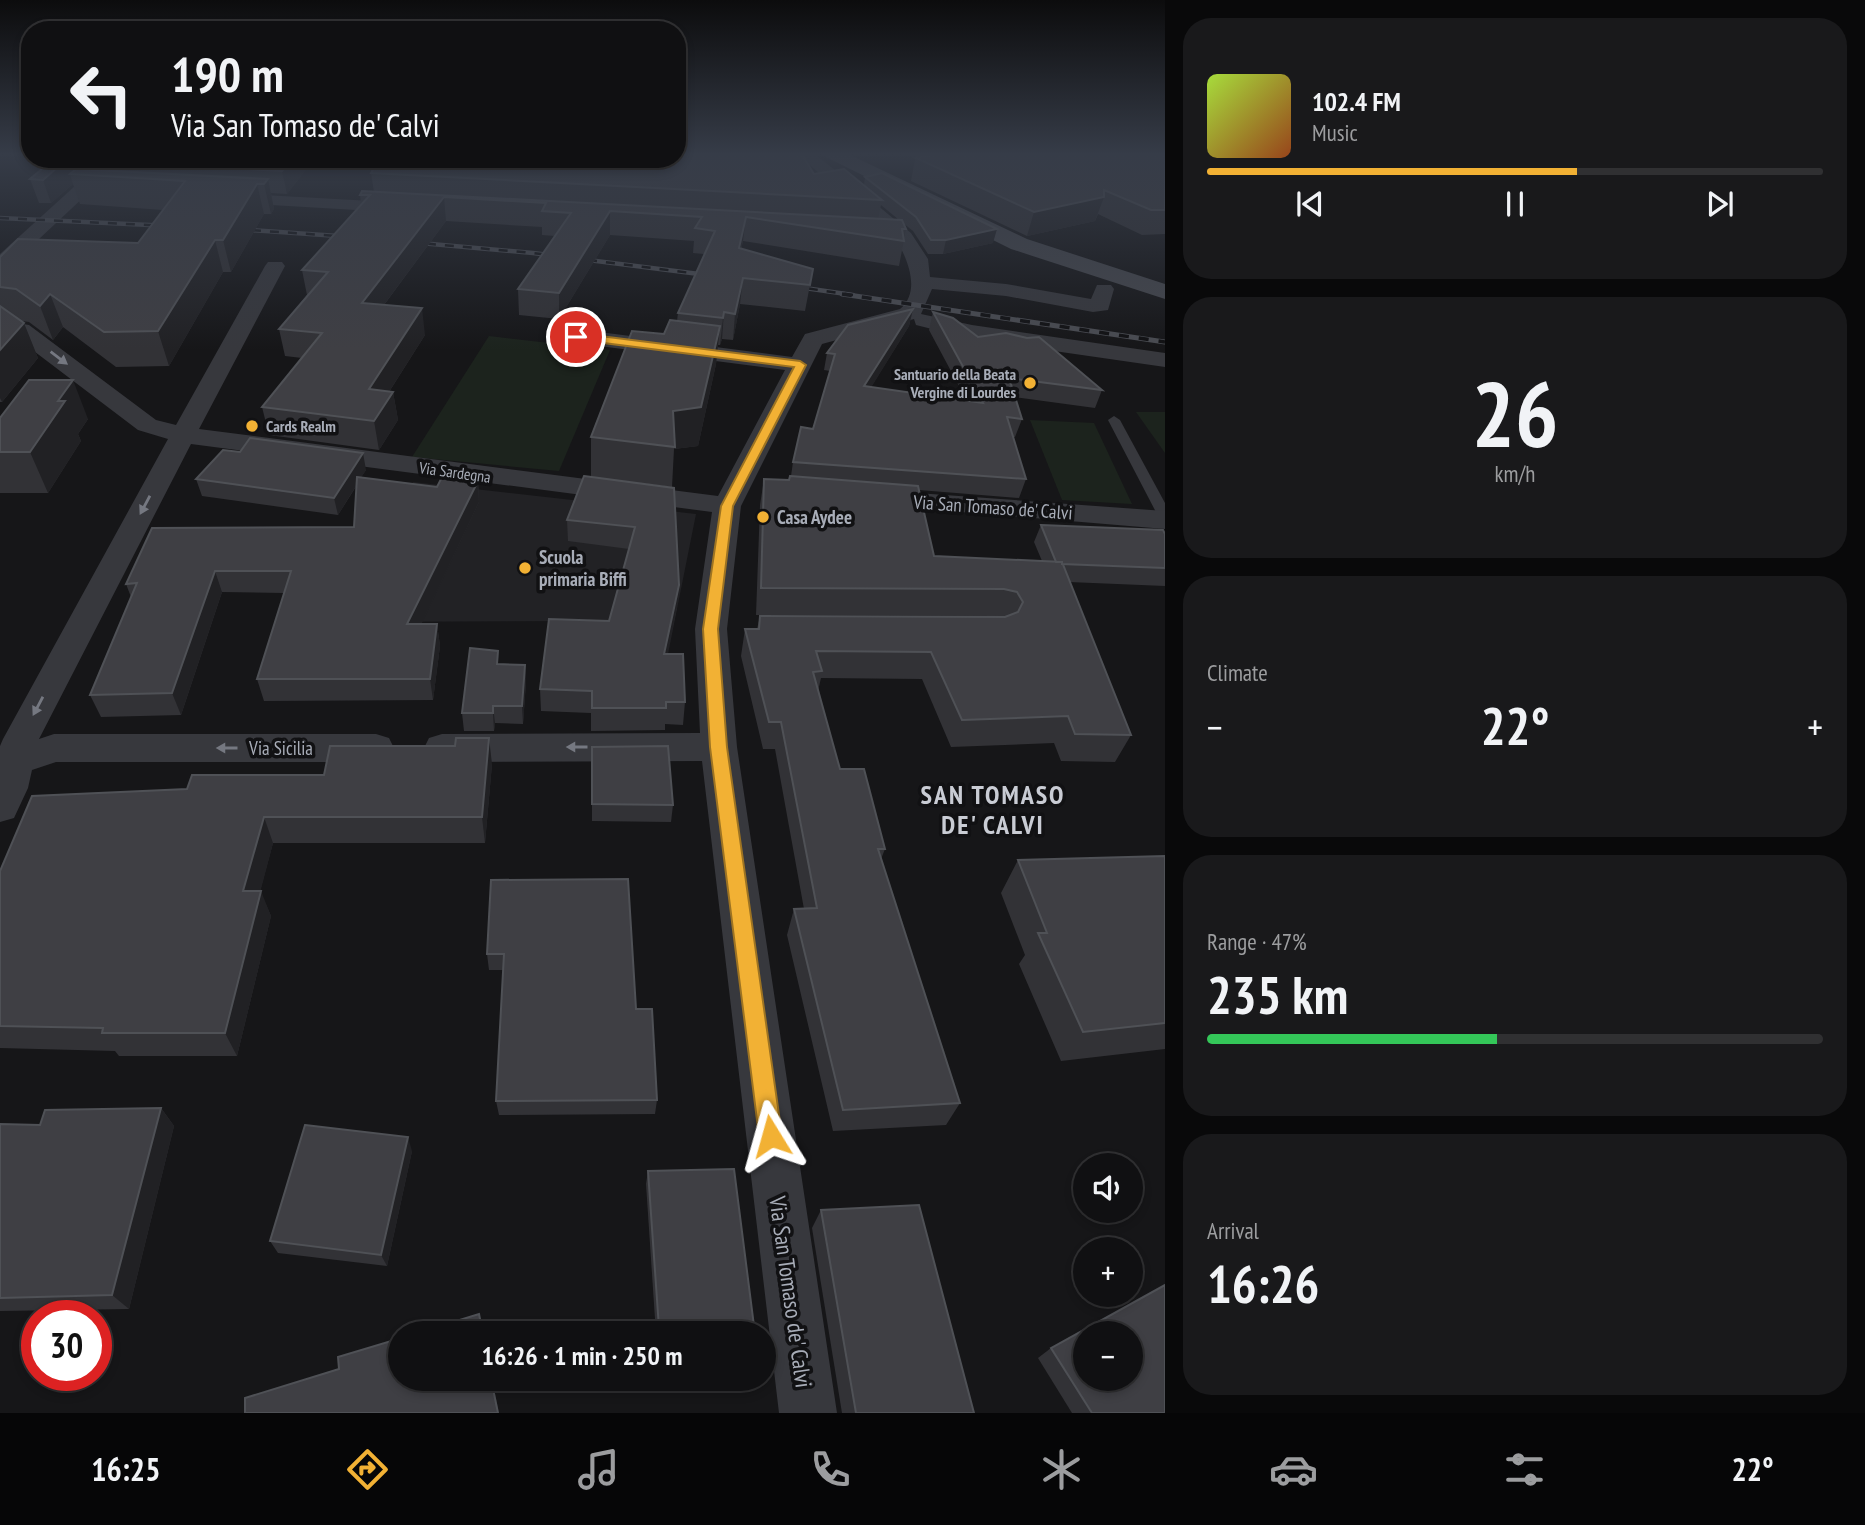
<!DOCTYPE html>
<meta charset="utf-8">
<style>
:root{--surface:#101012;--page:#19191b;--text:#f1f3f6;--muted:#9c9d9f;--line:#303032;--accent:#f2b134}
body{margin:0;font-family:"PT Sans Narrow",sans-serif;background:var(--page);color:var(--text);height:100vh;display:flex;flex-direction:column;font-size:26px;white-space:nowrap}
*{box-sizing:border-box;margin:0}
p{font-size:23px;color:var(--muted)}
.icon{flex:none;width:38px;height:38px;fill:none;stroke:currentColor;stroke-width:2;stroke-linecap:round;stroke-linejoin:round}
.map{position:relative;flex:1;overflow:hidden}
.drawer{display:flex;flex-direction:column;gap:18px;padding:18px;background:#09090a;width:700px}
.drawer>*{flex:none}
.guide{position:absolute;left:21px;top:21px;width:665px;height:147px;border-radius:28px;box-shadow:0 4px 10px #0003,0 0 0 2px var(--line);background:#101012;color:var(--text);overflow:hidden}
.buttons{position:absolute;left:1073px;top:1153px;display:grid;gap:14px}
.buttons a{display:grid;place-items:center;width:70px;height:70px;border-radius:50%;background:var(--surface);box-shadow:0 4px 10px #0003,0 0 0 2px var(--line);font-size:35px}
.speed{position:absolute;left:21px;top:1300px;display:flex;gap:14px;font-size:35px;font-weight:700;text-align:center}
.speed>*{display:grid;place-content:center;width:91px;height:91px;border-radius:50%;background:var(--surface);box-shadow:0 4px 10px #0003,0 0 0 2px var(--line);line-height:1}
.speed .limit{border:10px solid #d22;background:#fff;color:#111}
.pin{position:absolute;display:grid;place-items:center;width:60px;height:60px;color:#fff;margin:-30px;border:4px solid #fff;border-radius:50%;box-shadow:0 2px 7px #0007}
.me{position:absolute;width:77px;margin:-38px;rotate:352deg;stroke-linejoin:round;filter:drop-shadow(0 0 5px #0008)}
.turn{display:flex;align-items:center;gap:24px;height:147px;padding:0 35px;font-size:32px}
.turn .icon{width:91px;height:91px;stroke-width:2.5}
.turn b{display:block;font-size:49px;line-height:60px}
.big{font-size:52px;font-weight:700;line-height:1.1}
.drawer .card{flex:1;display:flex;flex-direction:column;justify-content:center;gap:10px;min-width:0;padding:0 24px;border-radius:28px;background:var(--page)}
.drawer .dial{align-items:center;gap:0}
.dial b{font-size:91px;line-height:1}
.song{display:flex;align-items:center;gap:21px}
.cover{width:84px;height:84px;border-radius:10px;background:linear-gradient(135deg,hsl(80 70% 55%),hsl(20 70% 35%))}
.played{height:7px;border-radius:4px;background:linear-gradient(90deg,var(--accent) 60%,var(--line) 60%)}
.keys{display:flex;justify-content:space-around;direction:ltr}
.heat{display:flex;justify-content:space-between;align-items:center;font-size:38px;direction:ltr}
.charge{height:10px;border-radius:5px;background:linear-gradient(90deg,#34c759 47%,var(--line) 0)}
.trip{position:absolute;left:388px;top:1321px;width:388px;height:70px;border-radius:35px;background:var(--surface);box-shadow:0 4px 10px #0003,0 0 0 2px var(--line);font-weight:700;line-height:70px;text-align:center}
.menu{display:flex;height:112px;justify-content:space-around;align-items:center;background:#060607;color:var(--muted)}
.menu .icon{width:49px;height:49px}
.menu .selected{color:var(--accent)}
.menu b{font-size:32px;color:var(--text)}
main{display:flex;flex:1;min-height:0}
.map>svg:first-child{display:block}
.built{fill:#222225}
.green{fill:#1c231d}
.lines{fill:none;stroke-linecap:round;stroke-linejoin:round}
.service{fill:#37383d;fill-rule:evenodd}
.minor{fill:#37383d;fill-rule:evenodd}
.secondary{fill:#45474d;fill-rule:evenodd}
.rail-far1-casing{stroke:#4a4c52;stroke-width:4.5}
.rail-casing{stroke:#4a4c52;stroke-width:5}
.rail-far1{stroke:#111113;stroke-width:2.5;stroke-dasharray:9;stroke-linecap:butt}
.rail{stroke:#111113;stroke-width:3.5;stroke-dasharray:10;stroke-linecap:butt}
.wall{fill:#323236;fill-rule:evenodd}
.shaded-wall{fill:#212124}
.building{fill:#3f3f44;stroke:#4f5156;stroke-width:2;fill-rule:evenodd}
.oneway{fill:#757881}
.route{fill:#f2b134;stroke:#9d7322;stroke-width:2}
.poi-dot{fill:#f2b134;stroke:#111113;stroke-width:2.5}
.labels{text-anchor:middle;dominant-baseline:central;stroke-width:7;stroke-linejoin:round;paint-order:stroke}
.far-poi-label{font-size:16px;font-weight:bold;fill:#a8adb8;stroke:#111113;text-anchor:end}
.far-street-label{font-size:16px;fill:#a8adb8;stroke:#111113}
.street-label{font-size:19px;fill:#a8adb8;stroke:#111113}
.poi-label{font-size:19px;font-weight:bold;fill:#a8adb8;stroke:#111113;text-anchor:start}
.near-street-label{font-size:23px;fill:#a8adb8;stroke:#111113}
.district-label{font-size:26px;font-weight:bold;letter-spacing:2px;fill:#c9ccd4;stroke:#111113}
</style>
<main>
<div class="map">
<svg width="1165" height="1413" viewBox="0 0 1165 1413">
<rect width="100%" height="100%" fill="#161618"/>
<polygon class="built" points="413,482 696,514 667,659 594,621 335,622"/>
<g class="green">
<polygon points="489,336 610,350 559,471 412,457"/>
<polygon points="1136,412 1165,412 1165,453"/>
<polygon points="1030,420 1094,423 1132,504 1062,500"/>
</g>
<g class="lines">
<polygon class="service" points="1114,416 1120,420 1165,503 1165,520 1158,516 1108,420"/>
<g class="minor">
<path d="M796,153H814L911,233L928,259L930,277L1006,284L1091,299L1097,285H1111L1114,289L1108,310L1093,312L1006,296L932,289L921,314L972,325L1165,353V367L972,339L916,325L914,319L822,344L741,506L727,629L737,747L837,1413H779L702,761L442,762L429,758L424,748L429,738L442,734L700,733L695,629L712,512L191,444L39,739L54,734H376L389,738L394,748L389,758L376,762H56L32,770L28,788L14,818L0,822V746L3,739L168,439L138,430L14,336L0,334V320L29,325L156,420L176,425L265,266L268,262H282L285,266L199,429L718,496L785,370L576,343L568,341L565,336L568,331L576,329L792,357L805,334L900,309C921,292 908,260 897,241Z"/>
<polygon points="81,185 90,190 87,194 7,269 0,271 0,254 75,186"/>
<polygon points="227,193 408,203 417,208 408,213 221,202 218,198"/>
<polygon points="875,490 1165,511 1165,529 865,504 861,498 865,492"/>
</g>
<polygon class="secondary" points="823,153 846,153 1027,239 1165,284 1165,299 1011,249 826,157"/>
<g class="rail-far1-casing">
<g id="rail-far1">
<polyline points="0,218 171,226"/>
<polyline points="234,229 353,237"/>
<polyline points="409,242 533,253 715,276"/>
<polyline points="791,286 853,295"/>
</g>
</g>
<g class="rail-casing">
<polyline id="rail" points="842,294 1165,342"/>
</g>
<use href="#rail-far1" class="rail-far1"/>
<use href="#rail" class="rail"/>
</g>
<g class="wall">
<polygon points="902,153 1165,153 1165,234 1142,235 1098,214 1095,221 1027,236 911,181 915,159"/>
<path d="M54,159H314L287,194L271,193L274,209L271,214H264L231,272H223L169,366L116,367L63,327L53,340L29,322L22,321L38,358L2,402H0V257L138,243L163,210L80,204L73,184L51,203H39L30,179ZM95,163L97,170H88Z"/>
<path d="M371,173L814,174L864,185L865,177L993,243L943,254H928L913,231L903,223L906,229L899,266L743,241L741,249L813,269L805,311L740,304L733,340L722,339L720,345H718L716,364L698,446L674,449L672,487L591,477V437L664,334L677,321L678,313L704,254L693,253L694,241L610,235L559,319L519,315L518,289L555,236L542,235V227L446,221L384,305L425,335L389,392H393L398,420L379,450L269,435L262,407L302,358L285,356L279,329L307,295L302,270L361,205L360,195L374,192ZM881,205L899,220L878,219Z"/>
<polygon points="913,309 909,326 871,387 967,401 929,330 933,312 978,337 1102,390 1095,408 1015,397 1022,419 1015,437 1013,437 1026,479 1019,498 919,490 934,556 1042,561 1034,542 1041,525 1165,534 1165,586 1069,582 1131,735 1115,762 1061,761 1054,743 951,747 922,679 821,678 818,691 840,769 885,849 881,859 960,1103 946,1125 833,1131 787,935 794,909 804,909 775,749 763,749 741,656 745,629 757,629 760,616 994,616 756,615 760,505 764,479 789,480 791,476 793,462 813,429 830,371 824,370 827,353"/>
<polygon points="0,418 88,419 78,434 81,441 48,493 0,493"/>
<polygon points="366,470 361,477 437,487 478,481 479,502 421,624 437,624 440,646 433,700 264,701 257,679 284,593 222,592 181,715 101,717 90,695 131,597 126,584 354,527 357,485 338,515 202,496 196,479"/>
<polygon points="674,488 677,607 667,654 685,702 683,725 665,724 665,730 591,731 591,713 541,711 540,689 609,621 629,549 568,541 567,520"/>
<polygon points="499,664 525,665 526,682 523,724 495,723 494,731 464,731 462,713"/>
<polygon points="592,747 673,805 671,822 592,821"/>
<polygon points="492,764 485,843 273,843 260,891 271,916 237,1056 119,1056 115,1051 0,1048 0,871 187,789 324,775"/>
<polygon points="1165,856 1165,1049 1061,1061 1019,964 1025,955 1001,893 1018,860"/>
<polygon points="491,880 636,1009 657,1100 655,1114 499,1115 496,1101 503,970 489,970 487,954"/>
<polygon points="161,1108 174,1126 129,1309 0,1311 0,1124 40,1125"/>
<polygon points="412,1151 387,1266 278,1253 270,1241"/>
<polygon points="648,1171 754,1326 751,1334 656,1334 646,1184"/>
<polygon points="821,1210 974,1413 842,1413 812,1228"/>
<polygon points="1051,1348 1165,1413 1072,1413 1038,1358"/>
</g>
<g class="shaded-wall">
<polygon points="67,159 100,159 94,161 95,163 82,175 70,174 73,184 51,203 43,180"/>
<polygon points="292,159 314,159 287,194 282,171"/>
<polygon points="268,179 274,209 271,214 264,184"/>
<polygon points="257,184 264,214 231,272 223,240"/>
<polygon points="444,197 446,221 366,329 362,303"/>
<polygon points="1104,197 1095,221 1027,236 1034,212"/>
<polygon points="610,211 610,235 559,319 559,293"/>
<polygon points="746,217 743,241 736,273 739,248"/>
<polygon points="997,229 993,243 943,254 946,240"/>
<polygon points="215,240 223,272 169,366 158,331"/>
<polygon points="743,278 740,304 733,340 735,314"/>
<polygon points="50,294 63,327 53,340 40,306"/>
<polygon points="422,308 425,335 373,417 369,389"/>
<polygon points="913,309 909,326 861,404 864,386"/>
<polygon points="724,312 722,339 720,345 723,318"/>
<polygon points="24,323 38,358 2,402 0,398 0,350"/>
<polygon points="720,326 716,364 698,446 674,449 673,411"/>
<polygon points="73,380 88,419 78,434 81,441 48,493 30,452 58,401"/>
<polygon points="393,392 398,420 379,450 374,421"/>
<polygon points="363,453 366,470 338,515 334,498"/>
<polygon points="478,481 479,502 411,646 407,624"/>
<polygon points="215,571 222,592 181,715 172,693"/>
<polygon points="679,585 677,607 663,676 664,654"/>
<polygon points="437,624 440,646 433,700 430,679"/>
<polygon points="525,665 526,682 523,724 522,706"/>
<polygon points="493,706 495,723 494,731 493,713"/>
<polygon points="489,738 492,764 485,843 482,817"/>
<polygon points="264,817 273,843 254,916 243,891"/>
<polygon points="261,891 271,916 237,1056 225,1033"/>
<polygon points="161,1108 174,1126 129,1309 112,1295"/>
<polygon points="408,1137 412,1151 387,1266 381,1255"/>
<polygon points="491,1379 492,1379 499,1413 498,1413"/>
</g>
<g class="building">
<polygon points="677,153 801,153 814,174 844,169 882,200 371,173 379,159 677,159"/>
<polygon points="946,153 1165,153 1165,210 1151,210 1104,190 1104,197 1034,212 916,158"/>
<polygon points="54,159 67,159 43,180 30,179"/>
<polygon points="96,159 292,159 282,171 94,161"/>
<polygon points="76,169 268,179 264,184 257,184 223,240 215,240 158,331 104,332 50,294 40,306 16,289 0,287 0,257 18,239 138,243 185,181 70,174"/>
<polygon points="882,173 997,229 946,240 931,240 916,217 865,177"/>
<polygon points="362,191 902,220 906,229 902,229 904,241 746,217 739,248 813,269 810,285 743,278 735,314 724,312 723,318 678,313 715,231 695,228 702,217 610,211 559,293 518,289 571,213 542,211 546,203 444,197 362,303 422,308 369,389 393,392 374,421 262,407 322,333 279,329 328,272 302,270 370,195 360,195"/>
<polygon points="0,306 24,323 0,350"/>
<polygon points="913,309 864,386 983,403 933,312 953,318 978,337 1006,333 1027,338 1039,337 1102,390 1009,378 1022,419 1007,417 1026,479 793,462 801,427 813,429 835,354 827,353 848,325"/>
<polygon points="670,320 720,326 701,407 673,411 675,447 591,437 632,331 664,334"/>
<polygon points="29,380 73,380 58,401 65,401 30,452 0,452 0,418"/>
<polygon points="250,438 363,453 334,498 196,479 223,450 240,452"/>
<polygon points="584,476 674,488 679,585 664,654 683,654 685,702 666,702 666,708 592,708 592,691 540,689 549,619 609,621 635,527 567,520"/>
<polygon points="790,476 918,486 934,556 1062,562 1131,735 1075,734 1068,716 962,720 931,652 816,651 822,671 813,672 840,769 864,769 885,849 878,849 960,1103 843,1110 794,909 817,908 781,722 769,722 745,629 759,629 760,616 1005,617 1018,612 1023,602 1017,592 1004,589 761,588 764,479 789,480"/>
<polygon points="357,477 437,487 442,477 478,481 407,624 437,624 430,679 257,679 291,571 215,571 172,693 90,695 137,583 126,584 152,528 354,527"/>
<polygon points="1041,525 1163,530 1165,534 1165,568 1062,564 1062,562 1056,562"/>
<polygon points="470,648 498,651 497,664 525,665 522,706 493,706 493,713 462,713"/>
<polygon points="456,738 489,738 482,817 264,817 243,891 261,891 225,1033 102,1033 103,1028 0,1026 0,871 32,796 187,789 192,775 324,775 330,746 455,746"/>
<polygon points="668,746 673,805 592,804 592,747"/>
<polygon points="1165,856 1165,1023 1083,1032 1038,933 1047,933 1018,860"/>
<polygon points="628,879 636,1009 652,1009 657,1100 496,1101 504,954 487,954 491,880"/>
<polygon points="161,1108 112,1295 0,1298 0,1124 40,1125 45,1110"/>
<polygon points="305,1125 408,1137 381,1255 270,1241"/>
<polygon points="734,1169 754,1326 659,1328 648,1171"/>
<polygon points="919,1205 974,1413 856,1413 821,1210"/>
<path d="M1165,1285V1413H1092L1051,1348ZM1085,1334H1130V1379H1085Z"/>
<polygon points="479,1314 483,1334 414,1334"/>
<polygon points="401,1338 401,1379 491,1379 498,1413 245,1413 245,1398 339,1369 338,1357"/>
</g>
<defs><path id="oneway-solid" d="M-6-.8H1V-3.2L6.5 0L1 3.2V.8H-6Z" transform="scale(1.75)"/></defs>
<g class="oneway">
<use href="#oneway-solid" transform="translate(59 358) rotate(37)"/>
<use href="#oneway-solid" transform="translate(145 505) rotate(118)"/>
<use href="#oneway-solid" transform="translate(38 706) rotate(118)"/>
<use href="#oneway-solid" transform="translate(577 747) rotate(180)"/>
<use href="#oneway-solid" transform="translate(227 748) rotate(180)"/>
</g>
<linearGradient id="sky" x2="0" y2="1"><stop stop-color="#0c0c0d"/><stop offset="0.44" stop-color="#363c48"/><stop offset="1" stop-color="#363c48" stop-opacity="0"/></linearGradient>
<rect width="1165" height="350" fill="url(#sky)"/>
<polygon class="route" points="576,333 800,361 806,365 733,506 718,629 727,747 782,1136 778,1144 771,1147 763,1144 759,1136 710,747 703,629 721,506 794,367 572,339 572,334"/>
<g class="poi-dot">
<circle cx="1030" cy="383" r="7"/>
<circle cx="252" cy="426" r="7"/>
<circle cx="763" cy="517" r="7"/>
<circle cx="525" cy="568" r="7"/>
</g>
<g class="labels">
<g class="far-poi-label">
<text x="1016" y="374">Santuario della Beata<tspan x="1016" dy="18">Vergine di Lourdes</tspan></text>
<text x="266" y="426" text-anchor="start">Cards Realm</text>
</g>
<g class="far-street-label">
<text transform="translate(455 472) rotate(8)">Via Sardegna</text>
</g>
<g class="street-label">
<text transform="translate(993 507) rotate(4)">Via San Tomaso de' Calvi</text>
<text x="281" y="748">Via Sicilia</text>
</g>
<g class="poi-label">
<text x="777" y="517">Casa Aydee</text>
<text x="539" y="557">Scuola<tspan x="539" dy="22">primaria Biffi</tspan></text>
</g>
<g class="near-street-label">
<text transform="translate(791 1292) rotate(82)">Via San Tomaso de' Calvi</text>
</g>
<g class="district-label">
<text x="993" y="794">SAN TOMASO<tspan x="993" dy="30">DE' CALVI</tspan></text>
</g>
</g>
</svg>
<div class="buttons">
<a><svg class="icon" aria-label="sound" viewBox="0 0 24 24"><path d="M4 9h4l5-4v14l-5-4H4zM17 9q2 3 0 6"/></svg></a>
<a>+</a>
<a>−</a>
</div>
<div class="speed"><div class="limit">30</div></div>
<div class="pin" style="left:576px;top:337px;background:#d93025"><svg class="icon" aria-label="arrive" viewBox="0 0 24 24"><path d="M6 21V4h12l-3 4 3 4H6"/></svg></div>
<svg class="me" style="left:771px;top:1136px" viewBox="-20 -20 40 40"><path d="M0-17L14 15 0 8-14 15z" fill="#f2b134" stroke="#fff" stroke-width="4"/></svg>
<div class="trip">16:26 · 1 min · 250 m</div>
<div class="guide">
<div class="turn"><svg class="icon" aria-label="left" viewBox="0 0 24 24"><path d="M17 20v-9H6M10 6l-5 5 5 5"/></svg><div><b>190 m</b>Via San Tomaso de' Calvi</div></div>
</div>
</div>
<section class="drawer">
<div class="card">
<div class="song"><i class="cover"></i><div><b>102.4 FM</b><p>Music</p></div></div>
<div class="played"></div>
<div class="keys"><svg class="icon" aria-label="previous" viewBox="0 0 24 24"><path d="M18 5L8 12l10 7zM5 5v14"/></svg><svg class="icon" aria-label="pause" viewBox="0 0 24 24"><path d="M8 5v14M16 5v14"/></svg><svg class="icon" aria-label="next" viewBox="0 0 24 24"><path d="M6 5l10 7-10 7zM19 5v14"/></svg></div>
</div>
<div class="card dial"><b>26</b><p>km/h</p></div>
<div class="card"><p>Climate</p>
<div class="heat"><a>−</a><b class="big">22°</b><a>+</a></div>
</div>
<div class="card"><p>Range · 47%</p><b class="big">235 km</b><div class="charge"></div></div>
<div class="card"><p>Arrival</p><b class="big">16:26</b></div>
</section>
</main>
<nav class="menu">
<b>16:25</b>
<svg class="icon selected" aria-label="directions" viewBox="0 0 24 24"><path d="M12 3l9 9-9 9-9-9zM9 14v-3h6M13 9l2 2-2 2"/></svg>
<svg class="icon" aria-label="music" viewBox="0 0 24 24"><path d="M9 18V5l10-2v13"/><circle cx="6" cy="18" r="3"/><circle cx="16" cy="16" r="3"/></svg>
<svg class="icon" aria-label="phone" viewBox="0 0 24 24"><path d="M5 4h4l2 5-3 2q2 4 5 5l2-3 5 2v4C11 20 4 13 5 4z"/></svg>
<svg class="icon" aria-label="climate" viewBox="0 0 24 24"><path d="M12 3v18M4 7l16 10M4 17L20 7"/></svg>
<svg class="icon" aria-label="car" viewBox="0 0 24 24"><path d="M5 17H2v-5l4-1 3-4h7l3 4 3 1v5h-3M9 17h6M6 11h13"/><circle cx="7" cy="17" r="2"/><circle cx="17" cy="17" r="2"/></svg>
<svg class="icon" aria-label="filters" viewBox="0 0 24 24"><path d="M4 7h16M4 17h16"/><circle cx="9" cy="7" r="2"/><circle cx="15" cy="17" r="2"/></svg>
<b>22°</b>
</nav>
